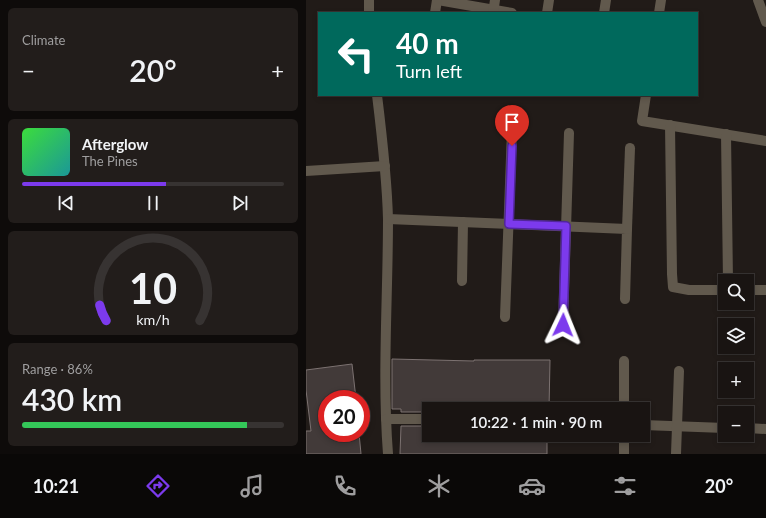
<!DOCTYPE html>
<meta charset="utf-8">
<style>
:root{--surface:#191412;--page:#221d1b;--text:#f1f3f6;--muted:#9f9e9f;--line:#373332;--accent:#7c3aed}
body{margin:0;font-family:Lato,sans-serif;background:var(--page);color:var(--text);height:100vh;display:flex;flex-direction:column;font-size:15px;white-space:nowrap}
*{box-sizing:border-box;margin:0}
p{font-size:13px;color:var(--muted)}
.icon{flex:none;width:22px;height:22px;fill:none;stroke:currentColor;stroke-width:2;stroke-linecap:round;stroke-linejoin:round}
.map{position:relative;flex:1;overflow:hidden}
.panel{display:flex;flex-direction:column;gap:8px;padding:8px;background:#0e0b0a;width:306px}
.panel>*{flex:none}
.banner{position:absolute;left:12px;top:12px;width:380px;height:84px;border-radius:0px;box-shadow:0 2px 6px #0003,0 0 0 1px var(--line);background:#00695c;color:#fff;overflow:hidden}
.controls{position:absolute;left:412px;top:274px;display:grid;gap:8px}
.controls a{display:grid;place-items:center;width:36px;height:36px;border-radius:0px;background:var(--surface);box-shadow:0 2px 6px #0003,0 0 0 1px var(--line);font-size:20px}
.speed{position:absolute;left:12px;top:390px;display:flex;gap:8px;font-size:20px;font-weight:700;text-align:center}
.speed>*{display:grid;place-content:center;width:52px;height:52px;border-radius:50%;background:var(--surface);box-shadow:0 2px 6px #0003,0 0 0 1px var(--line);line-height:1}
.speed .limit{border:6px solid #d22;background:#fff;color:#111}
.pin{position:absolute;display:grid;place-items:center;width:34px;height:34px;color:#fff;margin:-41px -17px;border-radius:50% 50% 50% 0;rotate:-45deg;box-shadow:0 0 4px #0007}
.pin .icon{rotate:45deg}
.me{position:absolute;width:44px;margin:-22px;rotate:2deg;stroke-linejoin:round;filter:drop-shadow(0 0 3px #0008)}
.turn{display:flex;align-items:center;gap:14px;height:84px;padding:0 12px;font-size:18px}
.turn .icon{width:52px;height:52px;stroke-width:2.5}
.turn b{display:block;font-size:28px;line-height:34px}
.big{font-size:30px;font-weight:600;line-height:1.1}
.panel .widget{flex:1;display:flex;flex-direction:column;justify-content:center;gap:6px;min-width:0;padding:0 14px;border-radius:6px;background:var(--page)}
.panel .dial{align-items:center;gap:0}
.dial svg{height:104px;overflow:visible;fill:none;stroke:var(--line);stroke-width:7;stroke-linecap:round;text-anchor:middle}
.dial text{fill:var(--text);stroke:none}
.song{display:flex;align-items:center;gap:12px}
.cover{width:48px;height:48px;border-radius:6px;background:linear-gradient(135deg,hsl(120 70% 55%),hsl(180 70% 35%))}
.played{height:4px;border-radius:2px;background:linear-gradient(90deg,var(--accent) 55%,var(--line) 55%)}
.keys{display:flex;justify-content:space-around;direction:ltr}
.heat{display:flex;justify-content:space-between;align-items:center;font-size:22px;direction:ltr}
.charge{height:6px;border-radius:3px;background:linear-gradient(90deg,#34c759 86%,var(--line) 0)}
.trip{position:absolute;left:116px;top:402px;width:228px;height:40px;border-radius:0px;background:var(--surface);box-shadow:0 2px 6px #0003,0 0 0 1px var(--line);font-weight:600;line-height:40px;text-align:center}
.dock{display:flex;height:64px;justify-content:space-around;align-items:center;background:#0a0807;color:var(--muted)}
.dock .icon{width:28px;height:28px}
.dock .selected{color:var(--accent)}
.dock b{font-size:18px;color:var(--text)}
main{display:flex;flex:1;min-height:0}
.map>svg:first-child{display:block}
.building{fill:#423a39;stroke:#7c7271}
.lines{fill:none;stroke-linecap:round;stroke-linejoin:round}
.minor{stroke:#61594d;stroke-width:10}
.route-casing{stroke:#51269a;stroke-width:10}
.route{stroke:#7c3aed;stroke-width:7}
</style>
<main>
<section class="panel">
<div class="widget"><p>Climate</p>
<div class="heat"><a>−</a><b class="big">20°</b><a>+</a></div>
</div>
<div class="widget">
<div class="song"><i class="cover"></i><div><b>Afterglow</b><p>The Pines</p></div></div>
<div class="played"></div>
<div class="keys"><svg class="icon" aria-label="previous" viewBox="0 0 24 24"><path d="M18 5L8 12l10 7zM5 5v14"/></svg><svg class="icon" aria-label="pause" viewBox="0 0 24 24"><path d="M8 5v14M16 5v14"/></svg><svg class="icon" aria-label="next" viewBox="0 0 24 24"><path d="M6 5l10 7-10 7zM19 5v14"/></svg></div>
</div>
<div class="widget dial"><svg viewBox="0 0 100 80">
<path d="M14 69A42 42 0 1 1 86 69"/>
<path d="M14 69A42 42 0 0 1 9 57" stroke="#7c3aed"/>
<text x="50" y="56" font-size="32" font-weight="700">10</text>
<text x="50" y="72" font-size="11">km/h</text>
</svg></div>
<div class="widget"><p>Range · 86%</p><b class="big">430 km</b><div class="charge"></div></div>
</section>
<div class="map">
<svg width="460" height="454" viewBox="0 0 460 454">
<rect width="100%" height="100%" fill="#211b18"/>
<g class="building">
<polygon points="86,359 168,361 168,360 244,360 243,409 123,409 123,412 95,412 95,409 86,409"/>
<polygon points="46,364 50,399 19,399 21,433 53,433 55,454 0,454 0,431 5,431 0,390 0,370"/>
<polygon points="95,426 123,426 123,435 241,435 241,454 94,454"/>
</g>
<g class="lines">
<g class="minor">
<polyline points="63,0 63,13"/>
<polyline points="132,0 206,13"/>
<polyline points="452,0 460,22"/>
<polyline points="129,13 131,0"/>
<polyline points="187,13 189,0"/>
<polyline points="241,13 243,0"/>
<polyline points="298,13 300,0"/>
<polyline points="353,13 355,0"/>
<path d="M71,95C76,136 81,178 82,219C82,298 76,376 82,454"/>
<polyline points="340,95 336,121 460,141"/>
<polyline points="364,125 366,274 367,287 383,290 419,290"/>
<polyline points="420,134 422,281"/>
<polyline points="0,171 79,166"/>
<polyline points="82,219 321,229 319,299"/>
<polyline points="321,229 324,148"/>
<polyline points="156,281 157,222"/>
<polyline points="441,290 460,290"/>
<polyline points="199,317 206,130"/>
<polyline points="257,325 263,133"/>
<polyline points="318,361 318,409"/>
<polyline points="80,419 123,419"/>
<polyline points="337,425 419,428"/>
<polyline points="441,428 460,429"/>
<polyline points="318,454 318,435"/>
<polyline points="370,454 373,371"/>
</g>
</g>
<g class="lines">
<g class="route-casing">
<polyline id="route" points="206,146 203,224 260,226 257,325"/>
</g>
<use href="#route" class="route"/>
</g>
</svg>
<div class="controls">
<a><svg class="icon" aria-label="search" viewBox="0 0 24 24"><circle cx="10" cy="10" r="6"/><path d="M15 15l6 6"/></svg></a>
<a><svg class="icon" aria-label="layers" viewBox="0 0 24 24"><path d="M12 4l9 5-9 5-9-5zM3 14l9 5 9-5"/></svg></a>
<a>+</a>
<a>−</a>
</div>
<div class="speed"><div class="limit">20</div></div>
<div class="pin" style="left:206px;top:146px;background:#d93025"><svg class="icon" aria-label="arrive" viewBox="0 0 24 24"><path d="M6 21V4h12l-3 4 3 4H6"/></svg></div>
<svg class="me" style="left:257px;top:325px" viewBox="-20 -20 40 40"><path d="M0-17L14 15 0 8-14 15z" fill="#7c3aed" stroke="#fff" stroke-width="4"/></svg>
<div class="trip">10:22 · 1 min · 90 m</div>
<div class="banner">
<div class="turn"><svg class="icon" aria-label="left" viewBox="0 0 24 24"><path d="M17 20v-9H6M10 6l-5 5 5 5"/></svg><div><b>40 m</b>Turn left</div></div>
</div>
</div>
</main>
<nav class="dock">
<b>10:21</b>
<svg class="icon selected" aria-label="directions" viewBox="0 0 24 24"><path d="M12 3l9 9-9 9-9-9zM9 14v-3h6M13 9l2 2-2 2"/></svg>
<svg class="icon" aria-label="music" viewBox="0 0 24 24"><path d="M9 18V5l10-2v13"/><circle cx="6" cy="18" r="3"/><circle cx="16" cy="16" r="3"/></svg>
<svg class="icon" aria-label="phone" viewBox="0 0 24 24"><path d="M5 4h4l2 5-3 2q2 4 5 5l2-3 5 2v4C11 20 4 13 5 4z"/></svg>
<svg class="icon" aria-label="climate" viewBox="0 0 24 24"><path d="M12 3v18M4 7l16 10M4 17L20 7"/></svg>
<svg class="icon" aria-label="car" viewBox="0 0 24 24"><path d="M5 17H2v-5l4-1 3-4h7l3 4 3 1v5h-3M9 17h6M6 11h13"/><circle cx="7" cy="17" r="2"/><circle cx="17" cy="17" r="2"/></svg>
<svg class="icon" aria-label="filters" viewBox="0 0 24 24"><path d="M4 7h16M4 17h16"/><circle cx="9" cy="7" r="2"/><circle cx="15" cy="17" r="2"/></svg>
<b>20°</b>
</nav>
